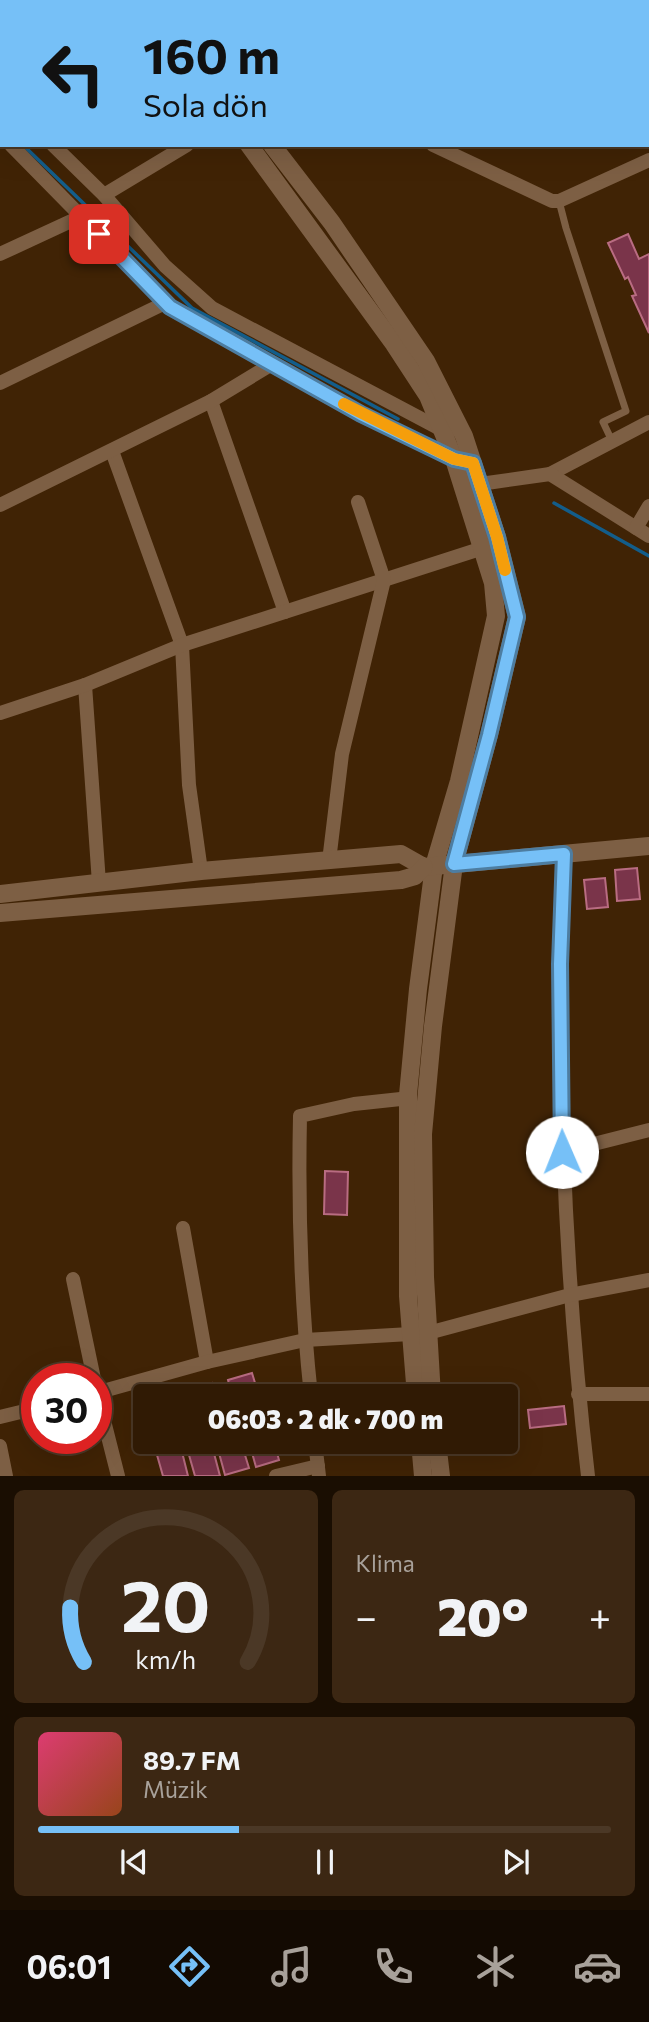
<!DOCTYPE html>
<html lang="tr">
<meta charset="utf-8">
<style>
:root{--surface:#301a04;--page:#3c2713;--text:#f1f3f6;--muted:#a8a19a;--line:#4b3826;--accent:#76c0f7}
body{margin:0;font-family:Commissioner,sans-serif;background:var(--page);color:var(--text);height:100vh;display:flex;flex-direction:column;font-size:26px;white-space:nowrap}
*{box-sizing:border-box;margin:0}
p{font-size:23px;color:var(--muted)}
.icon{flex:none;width:38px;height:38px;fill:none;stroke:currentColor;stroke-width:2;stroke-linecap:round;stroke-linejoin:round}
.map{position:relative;height:1476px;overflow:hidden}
.side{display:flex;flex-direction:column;gap:14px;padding:14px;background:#1a0e02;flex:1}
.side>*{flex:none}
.hud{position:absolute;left:0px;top:0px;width:649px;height:147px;box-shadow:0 7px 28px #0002,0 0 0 2px var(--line);background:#76c0f7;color:#111;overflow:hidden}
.speed{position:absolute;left:21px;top:1363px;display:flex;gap:14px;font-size:35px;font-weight:700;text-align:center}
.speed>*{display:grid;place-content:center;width:91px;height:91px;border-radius:50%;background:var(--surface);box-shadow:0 7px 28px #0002,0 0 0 2px var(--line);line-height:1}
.speed .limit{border:10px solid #d22;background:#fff;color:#111}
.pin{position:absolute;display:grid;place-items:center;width:60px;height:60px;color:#fff;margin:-30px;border-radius:14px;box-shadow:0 4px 10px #0006}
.me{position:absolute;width:77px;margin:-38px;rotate:359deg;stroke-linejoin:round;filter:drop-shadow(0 0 5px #0008)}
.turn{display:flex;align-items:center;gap:24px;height:147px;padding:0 28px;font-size:32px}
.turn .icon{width:91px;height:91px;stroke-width:2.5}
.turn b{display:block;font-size:49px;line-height:60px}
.big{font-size:52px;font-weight:800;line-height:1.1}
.side .card{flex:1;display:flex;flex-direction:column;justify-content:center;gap:10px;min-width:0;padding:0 24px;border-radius:10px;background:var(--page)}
.side .dial{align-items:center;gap:0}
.dial svg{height:182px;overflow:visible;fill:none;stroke:var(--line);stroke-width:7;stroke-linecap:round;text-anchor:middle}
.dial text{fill:var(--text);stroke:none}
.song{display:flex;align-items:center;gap:21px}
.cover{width:84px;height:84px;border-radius:10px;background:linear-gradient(135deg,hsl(340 70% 55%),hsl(20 70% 35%))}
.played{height:7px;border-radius:4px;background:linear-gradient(90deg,var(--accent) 35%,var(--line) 35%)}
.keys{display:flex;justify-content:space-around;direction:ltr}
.heat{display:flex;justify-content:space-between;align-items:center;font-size:38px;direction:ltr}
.side .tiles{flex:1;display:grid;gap:14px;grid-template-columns:1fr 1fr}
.card:last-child{grid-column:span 2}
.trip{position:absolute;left:133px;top:1384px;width:385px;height:70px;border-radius:7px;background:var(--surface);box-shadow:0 7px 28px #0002,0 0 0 2px var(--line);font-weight:800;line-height:70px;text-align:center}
.menu{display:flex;height:112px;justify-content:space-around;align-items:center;background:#130a02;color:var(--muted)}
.menu .icon{width:49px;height:49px}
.menu .on{color:var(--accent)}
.menu b{font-size:32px;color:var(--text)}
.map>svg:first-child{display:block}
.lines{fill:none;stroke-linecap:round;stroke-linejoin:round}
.stream{stroke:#135d8a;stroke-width:3.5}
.building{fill:#7a344a;stroke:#b96c82;stroke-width:2}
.service{stroke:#7d5f44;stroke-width:7}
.minor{stroke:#7d5f44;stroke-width:14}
.tertiary{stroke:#7d5f44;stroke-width:18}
.route-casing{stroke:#4d7da1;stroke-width:18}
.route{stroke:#76c0f7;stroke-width:12}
.slow{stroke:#f59e0b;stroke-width:12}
</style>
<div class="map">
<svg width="649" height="1476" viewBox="0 0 649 1476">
<rect width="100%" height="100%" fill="#402305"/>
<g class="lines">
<g class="stream">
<polyline points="0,123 2,125"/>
<polyline points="23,145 192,308 398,419"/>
<polyline points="554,503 649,556"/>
</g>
</g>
<g class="building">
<polygon points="628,234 639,259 649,254 649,333 632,296 636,295 628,277 625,279 608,243"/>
<polygon points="637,868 640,899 617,901 615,870"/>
<polygon points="605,878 608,907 587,909 584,880"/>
<polygon points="325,1171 348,1172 347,1215 324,1214"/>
<polygon points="252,1373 259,1396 232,1396 228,1380"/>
<polygon points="212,1383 216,1396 190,1396 188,1390"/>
<polygon points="488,1391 489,1396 456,1396 456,1395"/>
<polygon points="564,1406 566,1424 530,1428 528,1410"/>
<polygon points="211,1442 220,1476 195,1476 187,1448"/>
<polygon points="216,1442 241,1442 249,1468 225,1475"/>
<polygon points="249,1442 274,1442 279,1460 256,1467"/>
<polygon points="181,1448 188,1476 163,1476 157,1455"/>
</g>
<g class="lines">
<polyline class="service" points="559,201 566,228 626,411 603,422 612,441"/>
<g class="minor">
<polyline points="427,0 427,2"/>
<polyline points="534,0 535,2"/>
<polyline points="105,2 108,0"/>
<polyline points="274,2 277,0"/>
<polyline points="494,2 497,0"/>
<polyline points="629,2 633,0"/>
<polyline points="0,77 2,76"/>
<polyline points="0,94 2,95"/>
<polyline points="0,135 2,136"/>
<polyline points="11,145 170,307 361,414 457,459"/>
<polyline points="53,145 104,195 165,266 212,308 448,433"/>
<polyline points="433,145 552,201 559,201 649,160"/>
<polyline points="104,195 187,145"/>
<polyline points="0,254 82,216"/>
<polyline points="0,383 165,303"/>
<polyline points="211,401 285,612"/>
<polyline points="112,451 182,645 189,785 201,871"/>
<polyline points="550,474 649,422"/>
<polyline points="480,484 550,474 649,536"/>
<polyline points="0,505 211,401 272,364"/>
<polyline points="636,528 649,506"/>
<polyline points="85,685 99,883"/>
<polyline points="0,713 85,685 182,645 483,548"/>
<path d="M564,854C556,1062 564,1269 588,1476"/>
<polyline points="329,861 342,754 384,580 358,502"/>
<polyline points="562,1152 649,1130"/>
<polyline points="183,1228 207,1362"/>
<polyline points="73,1279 94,1379"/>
<polyline points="96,1389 118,1476"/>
<polyline points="96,1393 207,1362 305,1340 428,1333 570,1295 649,1280"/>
<polyline points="578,1394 649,1394"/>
<path d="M311,1396C301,1303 298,1209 300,1116L354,1104L410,1098"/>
<polyline points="0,1417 37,1408"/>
<polyline points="315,1442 319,1476"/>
<polyline points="0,1446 6,1476"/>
<polyline points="276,1476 318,1466"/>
</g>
<g class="tertiary">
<polyline points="145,0 146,2"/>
<polyline points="165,0 166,2"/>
<polyline points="249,145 394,344 428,396 454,459 493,583 496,616 459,781 434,866 418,989 408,1095 408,1296 416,1396"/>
<polyline points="272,145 332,223 426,361 464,436 497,537 517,617 489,735 454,864 433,1026 423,1134 425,1277 432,1396"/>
<polyline points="0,894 201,871 401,854 424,867 649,846"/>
<polyline points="0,913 401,880 415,876 424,867"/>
<polyline points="420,1442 423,1476"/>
<polyline points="437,1442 441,1476"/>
</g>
</g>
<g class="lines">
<g class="route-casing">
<polyline id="route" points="99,234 170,307 361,414 454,459 473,463 497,537 517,617 489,735 454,864 564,854 560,964 562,1152"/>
</g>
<use href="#route" class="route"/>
<polyline class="slow" points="344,404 454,459 473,463 497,537 505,570"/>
</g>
</svg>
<div class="speed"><div class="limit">30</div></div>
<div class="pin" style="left:99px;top:234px;background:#d93025"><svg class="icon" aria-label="arrive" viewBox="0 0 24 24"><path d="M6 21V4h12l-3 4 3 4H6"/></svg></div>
<svg class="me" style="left:562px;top:1152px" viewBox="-20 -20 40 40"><circle r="19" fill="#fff"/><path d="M0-13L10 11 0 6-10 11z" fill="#76c0f7"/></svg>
<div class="trip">06:03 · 2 dk · 700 m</div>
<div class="hud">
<div class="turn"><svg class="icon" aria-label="left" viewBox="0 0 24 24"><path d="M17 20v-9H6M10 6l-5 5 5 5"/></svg><div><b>160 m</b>Sola dön</div></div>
</div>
</div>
<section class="side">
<div class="tiles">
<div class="card dial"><svg viewBox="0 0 100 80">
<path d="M14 69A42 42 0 1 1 86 69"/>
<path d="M14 69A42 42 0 0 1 8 45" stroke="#76c0f7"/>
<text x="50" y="56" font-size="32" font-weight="700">20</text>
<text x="50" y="72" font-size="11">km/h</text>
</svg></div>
<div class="card"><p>Klima</p>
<div class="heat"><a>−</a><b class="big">20°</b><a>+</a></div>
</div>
<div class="card">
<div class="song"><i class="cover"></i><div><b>89.7 FM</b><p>Müzik</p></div></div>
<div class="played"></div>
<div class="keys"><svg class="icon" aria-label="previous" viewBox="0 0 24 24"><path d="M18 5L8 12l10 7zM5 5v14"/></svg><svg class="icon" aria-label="pause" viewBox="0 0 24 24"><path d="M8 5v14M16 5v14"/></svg><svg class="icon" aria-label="next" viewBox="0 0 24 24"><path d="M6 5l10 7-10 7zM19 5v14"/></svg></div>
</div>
</div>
</section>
<nav class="menu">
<b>06:01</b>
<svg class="icon on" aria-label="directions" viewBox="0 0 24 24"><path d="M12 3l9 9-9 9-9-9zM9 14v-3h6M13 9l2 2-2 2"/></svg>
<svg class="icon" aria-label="music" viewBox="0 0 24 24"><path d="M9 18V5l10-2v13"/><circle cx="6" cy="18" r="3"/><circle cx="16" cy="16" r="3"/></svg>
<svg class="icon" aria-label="phone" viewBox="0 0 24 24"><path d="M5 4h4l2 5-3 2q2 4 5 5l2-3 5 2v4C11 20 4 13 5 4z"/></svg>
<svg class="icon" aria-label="climate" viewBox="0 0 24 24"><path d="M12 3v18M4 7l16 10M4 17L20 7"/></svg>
<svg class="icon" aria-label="car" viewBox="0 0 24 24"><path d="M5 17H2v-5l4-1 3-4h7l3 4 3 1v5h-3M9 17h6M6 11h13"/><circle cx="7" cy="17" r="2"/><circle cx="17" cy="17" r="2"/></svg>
</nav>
